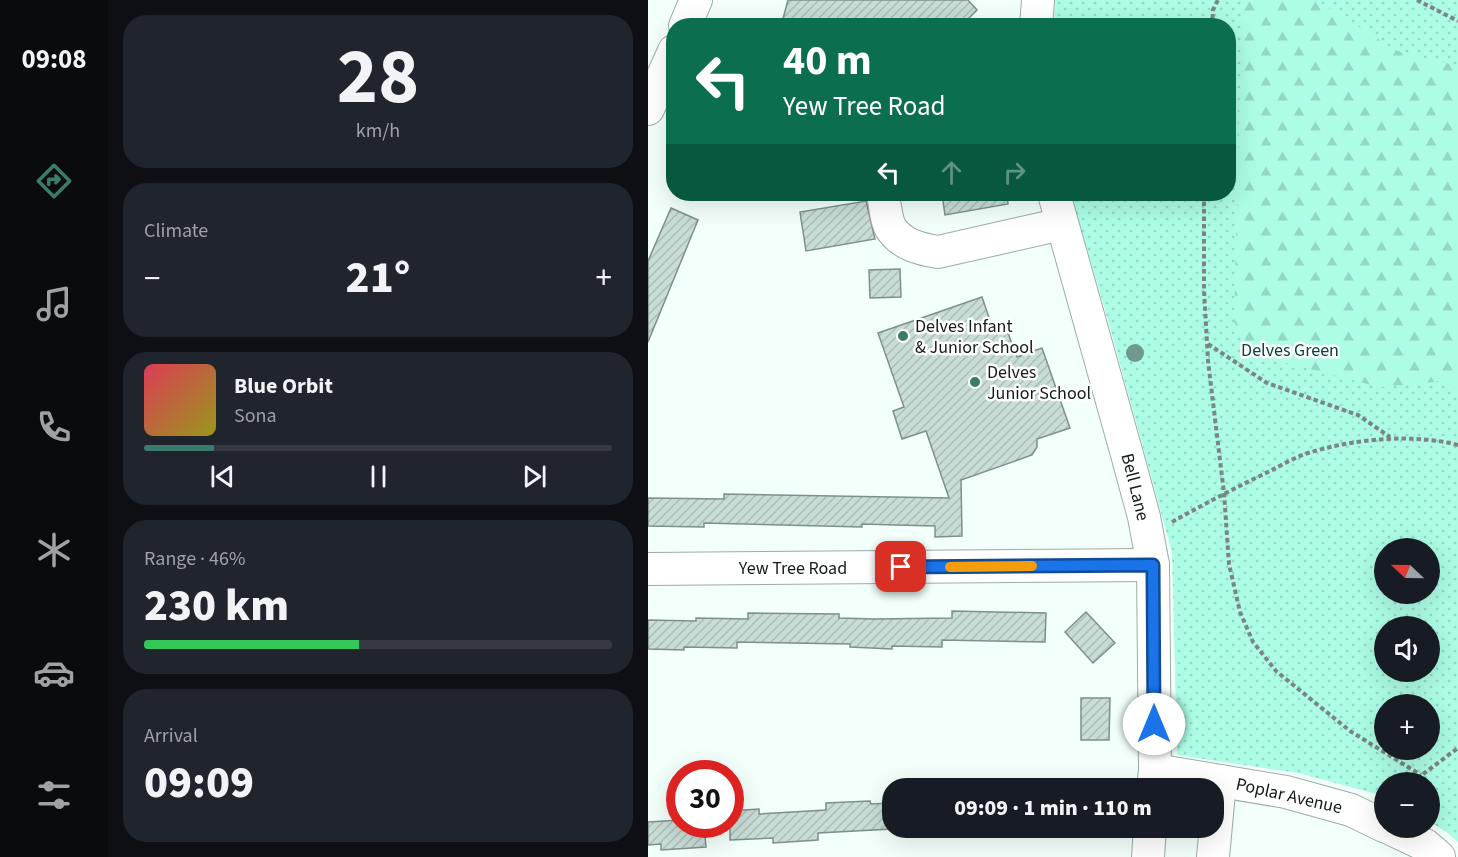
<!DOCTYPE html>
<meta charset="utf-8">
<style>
:root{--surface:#171b24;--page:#20242c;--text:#f1f3f6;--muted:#9ea1a6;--line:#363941;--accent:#3a7b6b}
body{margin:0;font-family:"Source Sans 3",sans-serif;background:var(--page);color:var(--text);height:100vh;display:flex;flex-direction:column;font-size:22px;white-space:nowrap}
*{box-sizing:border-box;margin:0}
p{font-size:20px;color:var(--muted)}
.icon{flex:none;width:33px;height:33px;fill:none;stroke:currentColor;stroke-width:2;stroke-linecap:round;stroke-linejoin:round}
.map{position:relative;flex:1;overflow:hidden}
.sheet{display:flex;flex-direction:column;gap:15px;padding:15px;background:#0d0f14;width:540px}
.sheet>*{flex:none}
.banner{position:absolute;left:18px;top:18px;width:570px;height:183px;border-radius:24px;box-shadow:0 6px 24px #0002;background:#0b6e4f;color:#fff;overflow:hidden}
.needle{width:39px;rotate:292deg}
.controls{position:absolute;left:726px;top:538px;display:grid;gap:12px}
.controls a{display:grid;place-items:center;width:66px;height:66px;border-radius:50%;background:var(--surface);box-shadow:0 6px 24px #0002;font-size:30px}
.speed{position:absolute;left:18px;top:760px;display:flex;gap:12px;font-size:30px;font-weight:700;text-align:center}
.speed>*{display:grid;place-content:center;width:78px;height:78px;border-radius:50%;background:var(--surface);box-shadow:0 6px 24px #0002;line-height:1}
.speed .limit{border:9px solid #d22;background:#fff;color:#111}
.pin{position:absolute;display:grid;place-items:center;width:51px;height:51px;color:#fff;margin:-26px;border-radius:12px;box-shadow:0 3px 9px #0006}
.me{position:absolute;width:66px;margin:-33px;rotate:0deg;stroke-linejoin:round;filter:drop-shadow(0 0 4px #0008)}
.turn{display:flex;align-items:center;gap:21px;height:126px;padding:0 18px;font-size:27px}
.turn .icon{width:78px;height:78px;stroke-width:2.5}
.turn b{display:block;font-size:42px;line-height:51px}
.lanes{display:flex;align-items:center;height:57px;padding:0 18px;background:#0003;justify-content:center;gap:30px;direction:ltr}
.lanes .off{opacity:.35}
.big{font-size:45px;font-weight:800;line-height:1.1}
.sheet .card{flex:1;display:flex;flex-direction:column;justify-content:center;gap:9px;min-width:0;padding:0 21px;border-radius:24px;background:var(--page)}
.sheet .dial{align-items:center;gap:0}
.dial b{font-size:78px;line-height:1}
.song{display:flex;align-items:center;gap:18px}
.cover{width:72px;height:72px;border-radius:9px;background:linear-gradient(135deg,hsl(350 70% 55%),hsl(60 70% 35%))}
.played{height:6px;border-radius:3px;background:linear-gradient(90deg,var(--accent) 15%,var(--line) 15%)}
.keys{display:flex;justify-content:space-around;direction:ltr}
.heat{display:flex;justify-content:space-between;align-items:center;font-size:33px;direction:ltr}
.charge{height:9px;border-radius:4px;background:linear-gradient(90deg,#34c759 46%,var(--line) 0)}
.trip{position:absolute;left:234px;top:778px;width:342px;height:60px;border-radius:24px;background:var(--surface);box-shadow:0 6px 24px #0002;font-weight:800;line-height:60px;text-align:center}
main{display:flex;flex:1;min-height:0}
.dock{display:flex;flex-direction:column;width:108px;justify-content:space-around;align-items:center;background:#090b0e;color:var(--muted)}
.dock .icon{width:42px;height:42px}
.dock .selected{color:var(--accent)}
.dock b{font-size:27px;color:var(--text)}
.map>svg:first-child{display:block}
.green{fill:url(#green-dots);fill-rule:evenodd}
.forest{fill:url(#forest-firs)}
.building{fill:url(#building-hatch);stroke:#7d908a;stroke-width:1.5}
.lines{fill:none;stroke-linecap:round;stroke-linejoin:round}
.minor-casing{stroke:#9aada7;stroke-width:34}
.path{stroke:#7b8582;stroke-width:4;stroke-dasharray:4.5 3;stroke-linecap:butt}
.minor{stroke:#fff;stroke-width:32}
.tree{fill:#709990}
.route-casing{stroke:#114b97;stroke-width:15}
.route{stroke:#1a73e8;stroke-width:10}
.slow{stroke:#f59e0b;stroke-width:10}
.poi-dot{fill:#3a7b6b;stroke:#fff;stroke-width:2}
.labels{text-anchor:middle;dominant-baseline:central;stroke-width:5;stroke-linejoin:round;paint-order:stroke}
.poi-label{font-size:18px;fill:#141b19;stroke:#fff;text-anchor:start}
.park-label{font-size:18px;fill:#054539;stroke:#fff}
.street-label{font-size:18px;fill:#141b19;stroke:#fff}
</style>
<main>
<nav class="dock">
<b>09:08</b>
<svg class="icon selected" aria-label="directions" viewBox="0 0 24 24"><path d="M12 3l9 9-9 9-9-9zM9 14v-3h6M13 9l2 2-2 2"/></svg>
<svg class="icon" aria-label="music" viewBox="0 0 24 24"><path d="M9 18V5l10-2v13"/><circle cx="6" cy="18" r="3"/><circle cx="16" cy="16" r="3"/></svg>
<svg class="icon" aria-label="phone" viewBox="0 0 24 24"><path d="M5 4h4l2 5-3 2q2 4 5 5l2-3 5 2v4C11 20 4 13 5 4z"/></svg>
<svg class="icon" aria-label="climate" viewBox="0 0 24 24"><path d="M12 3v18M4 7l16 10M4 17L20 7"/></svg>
<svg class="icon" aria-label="car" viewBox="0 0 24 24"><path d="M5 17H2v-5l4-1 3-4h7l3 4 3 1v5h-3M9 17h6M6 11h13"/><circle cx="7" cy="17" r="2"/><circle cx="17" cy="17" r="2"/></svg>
<svg class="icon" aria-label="filters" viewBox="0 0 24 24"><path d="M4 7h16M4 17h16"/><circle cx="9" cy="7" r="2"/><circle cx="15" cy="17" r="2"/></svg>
</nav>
<section class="sheet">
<div class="card dial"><b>28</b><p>km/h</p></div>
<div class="card"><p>Climate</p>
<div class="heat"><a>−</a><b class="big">21°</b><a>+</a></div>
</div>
<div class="card">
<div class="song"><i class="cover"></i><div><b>Blue Orbit</b><p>Sona</p></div></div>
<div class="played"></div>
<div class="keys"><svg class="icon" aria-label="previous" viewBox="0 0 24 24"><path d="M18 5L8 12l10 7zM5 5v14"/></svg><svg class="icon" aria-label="pause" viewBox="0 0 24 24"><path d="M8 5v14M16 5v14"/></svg><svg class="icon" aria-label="next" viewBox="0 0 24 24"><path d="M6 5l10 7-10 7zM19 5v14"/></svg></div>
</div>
<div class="card"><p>Range · 46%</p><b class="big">230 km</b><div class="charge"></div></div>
<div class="card"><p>Arrival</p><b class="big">09:09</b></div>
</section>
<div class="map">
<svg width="810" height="857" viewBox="0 0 810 857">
<defs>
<pattern id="green-dots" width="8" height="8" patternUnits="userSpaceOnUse" patternTransform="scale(1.5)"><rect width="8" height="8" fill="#acfce6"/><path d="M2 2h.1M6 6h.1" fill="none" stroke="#93d7c5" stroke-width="1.8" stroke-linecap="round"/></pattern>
<pattern id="forest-firs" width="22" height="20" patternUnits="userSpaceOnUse" patternTransform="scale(1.5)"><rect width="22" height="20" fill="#acfce6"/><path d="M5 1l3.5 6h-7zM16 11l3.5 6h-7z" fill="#93d7c5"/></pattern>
<pattern id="building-hatch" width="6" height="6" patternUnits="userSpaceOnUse" patternTransform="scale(1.5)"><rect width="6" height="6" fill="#c9ddd7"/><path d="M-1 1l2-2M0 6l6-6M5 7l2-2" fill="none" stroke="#acbdb8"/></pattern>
</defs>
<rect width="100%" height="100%" fill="#f2fffb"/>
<path class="green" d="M407,0H810V842L800,833L782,822V783H736V796L650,773L529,755L524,552L461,324L423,194H580V26H406ZM736,549H782V594H736ZM736,627H782V672H736ZM736,705H782V750H736Z"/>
<polygon class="forest" points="596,0 668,0 749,51 810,66 810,392 798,380 771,384 731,387 623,359 599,345 586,322 594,3"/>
<g class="building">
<polygon points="140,0 320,0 329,10 313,26 133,26"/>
<polygon points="294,194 359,194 360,204 297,215"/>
<polygon points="218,201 227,239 158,251 152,212"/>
<polygon points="23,208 50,220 0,342 0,261"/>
<polygon points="252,269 253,297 222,298 221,270"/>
<polygon points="334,297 345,329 357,325 369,357 394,348 422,428 389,439 389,447 384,455 313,480 314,536 287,537 287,526 248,525 214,524 214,527 56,523 56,527 0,526 0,498 76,499 76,494 301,498 278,431 254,439 245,411 256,407 230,333"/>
<polygon points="304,611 398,613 397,642 294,640 294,647 244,646 244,649 202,647 202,644 89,642 89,648 36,647 36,650 0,649 0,620 48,621 48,618 100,619 100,613 191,614 191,618 226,619 304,618"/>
<polygon points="438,612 467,643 445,663 417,632"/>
<polygon points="433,698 462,698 461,740 433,740"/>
<polygon points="222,801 223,804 244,803 244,829 170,833 170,840 125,843 125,838 82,840 82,811 111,809 111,814 178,810 178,803"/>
<polygon points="32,820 32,825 56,825 58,847 13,850 13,844 0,845 0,822"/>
</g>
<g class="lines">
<g class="minor-casing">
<g id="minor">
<polyline points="37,26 48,0"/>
<polyline points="388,26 390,0"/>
<polyline points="0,109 26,51"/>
<path d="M235,194C237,204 238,222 244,230C255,245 272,249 290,252L414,224"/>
<polyline points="406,194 480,458 496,517 505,565 507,770 505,789"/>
<polyline points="0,569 505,565"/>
<polyline points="507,770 638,792 703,810 736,826"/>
<polyline points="741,828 777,845 791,857"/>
<polyline points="500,857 502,828"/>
<polyline points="565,857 572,781"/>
</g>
</g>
<g class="path">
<polyline points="769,0 810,21"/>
<polyline points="564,26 565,10 570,0"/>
<polyline points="556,194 556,290 560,361 576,493 581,564 592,612 605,642 628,671 702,731 773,775"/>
<polyline points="560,344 619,383 710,415 742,437"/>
<path d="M524,522C556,504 589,487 622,471C634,465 647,457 660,453C705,439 764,433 810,445"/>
<polyline points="763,783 810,748"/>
</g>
<use href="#minor" class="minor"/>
</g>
<circle class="tree" cx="487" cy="353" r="9"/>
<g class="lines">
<g class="route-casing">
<polyline id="route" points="253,567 505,565 506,724"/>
</g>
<use href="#route" class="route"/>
<polyline class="slow" points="302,567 384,566"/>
</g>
<g class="poi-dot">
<circle cx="255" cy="336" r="6"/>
<circle cx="327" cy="382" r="6"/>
</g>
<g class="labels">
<g class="poi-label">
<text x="267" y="326">Delves Infant<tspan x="267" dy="21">&amp; Junior School</tspan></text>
<text x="339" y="372">Delves<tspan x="339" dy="21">Junior School</tspan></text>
</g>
<g class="park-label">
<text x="642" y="350">Delves Green</text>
</g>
<g class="street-label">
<text transform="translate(487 487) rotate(76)">Bell Lane</text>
<text x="145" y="568">Yew Tree Road</text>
<text transform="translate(641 796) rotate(13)">Poplar Avenue</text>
</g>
</g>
</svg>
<div class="controls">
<a><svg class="needle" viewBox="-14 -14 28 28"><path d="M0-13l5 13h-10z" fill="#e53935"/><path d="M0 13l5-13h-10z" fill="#9ea1a6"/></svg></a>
<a><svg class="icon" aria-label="sound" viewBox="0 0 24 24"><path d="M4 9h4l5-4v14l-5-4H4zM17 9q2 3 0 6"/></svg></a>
<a>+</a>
<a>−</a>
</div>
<div class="speed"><div class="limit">30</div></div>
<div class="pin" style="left:253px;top:567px;background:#d93025"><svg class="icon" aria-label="arrive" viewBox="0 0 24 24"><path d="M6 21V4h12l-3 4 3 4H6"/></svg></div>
<svg class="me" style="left:506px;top:724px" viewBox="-20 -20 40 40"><circle r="19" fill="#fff"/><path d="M0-13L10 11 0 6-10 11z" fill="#1a73e8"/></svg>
<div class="trip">09:09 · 1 min · 110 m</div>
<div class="banner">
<div class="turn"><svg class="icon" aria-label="left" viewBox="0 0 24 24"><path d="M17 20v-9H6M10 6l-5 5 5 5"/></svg><div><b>40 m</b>Yew Tree Road</div></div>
<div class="lanes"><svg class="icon" aria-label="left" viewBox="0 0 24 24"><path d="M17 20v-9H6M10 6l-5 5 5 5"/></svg><svg class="icon off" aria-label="ahead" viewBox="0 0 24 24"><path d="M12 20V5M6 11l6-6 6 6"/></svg><svg class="icon off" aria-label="right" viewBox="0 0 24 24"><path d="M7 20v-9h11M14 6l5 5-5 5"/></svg></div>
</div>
</div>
</main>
